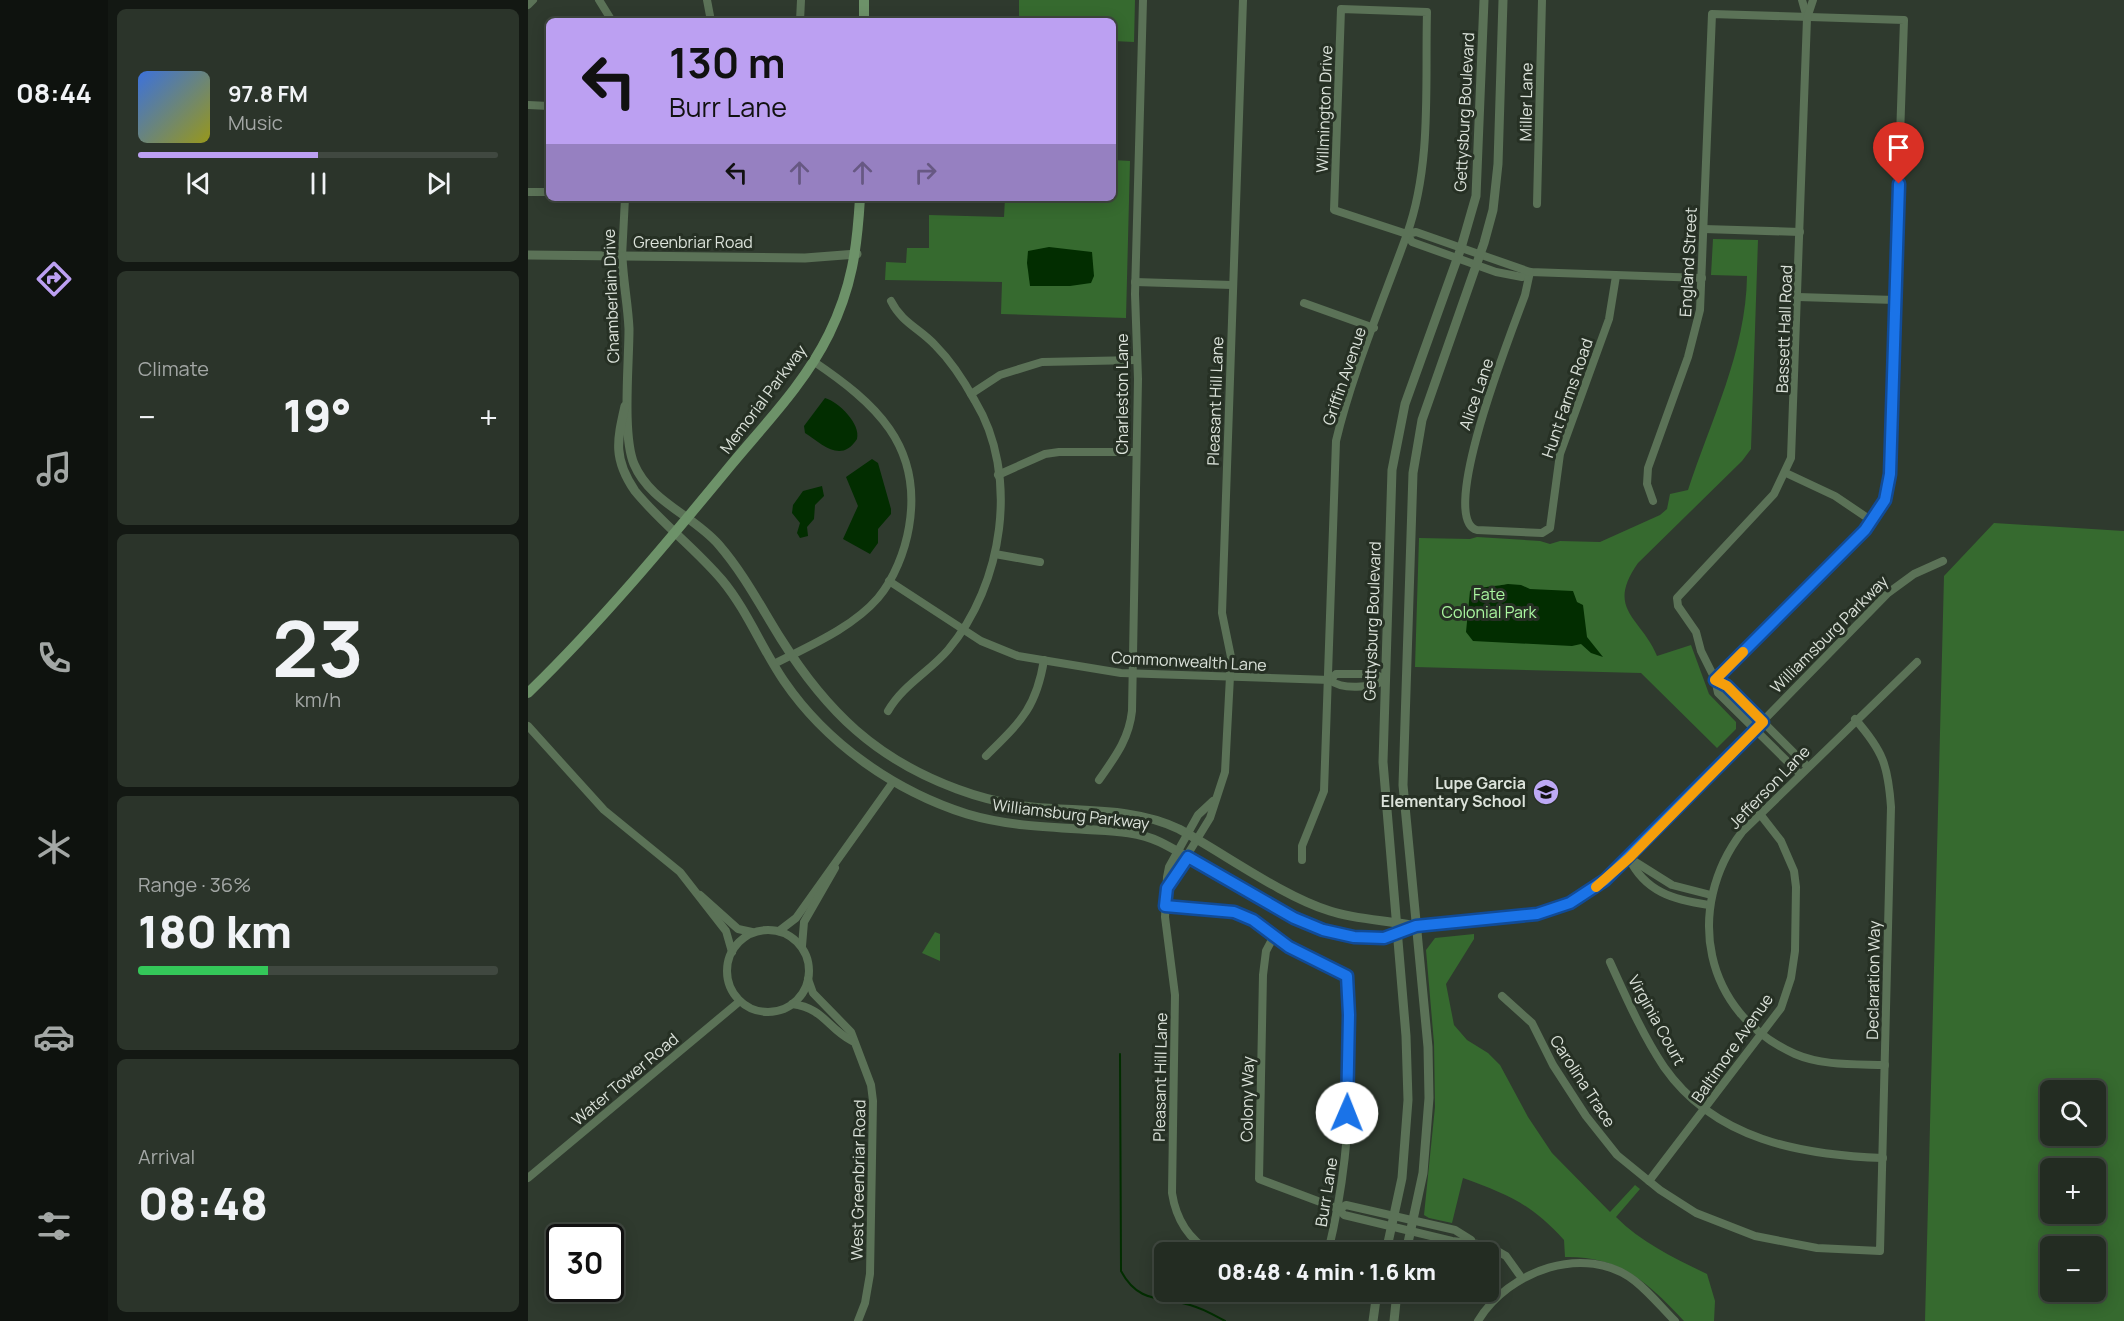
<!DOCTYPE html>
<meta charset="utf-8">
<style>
:root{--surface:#232c22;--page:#2b342a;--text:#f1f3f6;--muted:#a3a7a5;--line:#404840;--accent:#bca0f2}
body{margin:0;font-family:Manrope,sans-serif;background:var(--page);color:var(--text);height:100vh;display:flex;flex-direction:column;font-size:22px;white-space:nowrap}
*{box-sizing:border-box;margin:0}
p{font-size:20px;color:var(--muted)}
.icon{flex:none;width:33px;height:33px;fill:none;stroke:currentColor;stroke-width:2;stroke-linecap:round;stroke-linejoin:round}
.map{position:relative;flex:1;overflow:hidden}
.drawer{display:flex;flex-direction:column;gap:9px;padding:9px;background:#131813;width:420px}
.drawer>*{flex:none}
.guide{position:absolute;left:18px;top:18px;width:570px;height:183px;border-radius:9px;box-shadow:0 3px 15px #0003,0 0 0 2px var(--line);background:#bca0f2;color:#111;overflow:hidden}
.fabs{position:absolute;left:1512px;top:1080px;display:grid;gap:12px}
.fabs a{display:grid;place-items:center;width:66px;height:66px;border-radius:9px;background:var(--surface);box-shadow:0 3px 15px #0003,0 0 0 2px var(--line);font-size:30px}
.speed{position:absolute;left:18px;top:1224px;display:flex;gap:12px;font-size:30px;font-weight:700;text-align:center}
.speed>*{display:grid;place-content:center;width:78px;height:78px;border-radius:50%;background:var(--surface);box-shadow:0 3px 15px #0003,0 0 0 2px var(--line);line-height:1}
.speed .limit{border:3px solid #111;border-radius:9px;background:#fff;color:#111}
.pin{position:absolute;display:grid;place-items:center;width:51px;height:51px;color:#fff;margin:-62px -26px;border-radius:50% 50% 50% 0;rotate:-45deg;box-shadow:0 0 6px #0007}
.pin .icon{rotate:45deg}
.me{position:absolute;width:66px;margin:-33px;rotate:1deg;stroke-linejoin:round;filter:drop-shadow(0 0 4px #0008)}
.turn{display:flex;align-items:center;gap:21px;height:126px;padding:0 24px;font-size:27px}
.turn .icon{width:78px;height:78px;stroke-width:2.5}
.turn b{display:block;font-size:42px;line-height:51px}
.lanes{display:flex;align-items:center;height:57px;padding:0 24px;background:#0003;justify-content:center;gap:30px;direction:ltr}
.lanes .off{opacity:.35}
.big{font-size:45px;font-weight:800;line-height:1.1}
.drawer .widget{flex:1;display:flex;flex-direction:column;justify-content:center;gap:9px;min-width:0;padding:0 21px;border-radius:9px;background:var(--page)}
.drawer .dial{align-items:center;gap:0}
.dial b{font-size:78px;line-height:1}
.song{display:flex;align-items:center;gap:18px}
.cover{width:72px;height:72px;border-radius:9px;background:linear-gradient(135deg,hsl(220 70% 55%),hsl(60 70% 35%))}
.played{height:6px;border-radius:3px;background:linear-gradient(90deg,var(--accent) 50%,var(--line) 50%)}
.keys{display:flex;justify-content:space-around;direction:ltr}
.heat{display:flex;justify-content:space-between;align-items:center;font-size:33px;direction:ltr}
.charge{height:9px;border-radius:4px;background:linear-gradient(90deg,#34c759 36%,var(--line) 0)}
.trip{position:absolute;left:626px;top:1242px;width:345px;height:60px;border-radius:9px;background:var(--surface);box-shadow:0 3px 15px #0003,0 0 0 2px var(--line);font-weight:800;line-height:60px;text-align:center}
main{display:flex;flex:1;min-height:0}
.dock{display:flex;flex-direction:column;width:108px;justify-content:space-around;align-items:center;background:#0e120e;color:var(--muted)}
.dock .icon{width:42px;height:42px}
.dock .on{color:var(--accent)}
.dock b{font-size:27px;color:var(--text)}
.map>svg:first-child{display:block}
.green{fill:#366a2f;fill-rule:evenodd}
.water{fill:#022d00}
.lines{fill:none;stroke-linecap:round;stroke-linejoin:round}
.stream{stroke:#022d00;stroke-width:2}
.minor{stroke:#5b7257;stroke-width:8}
.tertiary{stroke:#5b7257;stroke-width:9}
.secondary{stroke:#6d9269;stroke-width:10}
.route-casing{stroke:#114b97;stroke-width:15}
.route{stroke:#1a73e8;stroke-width:10}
.slow{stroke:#f59e0b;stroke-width:10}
.labels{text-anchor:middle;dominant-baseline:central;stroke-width:6;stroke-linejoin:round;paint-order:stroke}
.street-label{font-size:16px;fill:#dbe2da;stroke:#263024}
.park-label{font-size:16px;fill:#aaf7a0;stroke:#263024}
.poi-label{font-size:16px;font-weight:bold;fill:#dbe2da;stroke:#263024;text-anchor:end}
</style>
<main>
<nav class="dock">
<b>08:44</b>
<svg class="icon on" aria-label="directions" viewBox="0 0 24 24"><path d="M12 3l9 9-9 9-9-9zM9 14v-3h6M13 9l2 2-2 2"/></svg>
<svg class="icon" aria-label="music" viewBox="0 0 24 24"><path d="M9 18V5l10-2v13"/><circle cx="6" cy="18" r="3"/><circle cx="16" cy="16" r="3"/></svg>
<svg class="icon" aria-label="phone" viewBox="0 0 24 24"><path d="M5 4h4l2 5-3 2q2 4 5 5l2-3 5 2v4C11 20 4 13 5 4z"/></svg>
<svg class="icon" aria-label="climate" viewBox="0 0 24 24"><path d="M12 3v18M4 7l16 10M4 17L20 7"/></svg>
<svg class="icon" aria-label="car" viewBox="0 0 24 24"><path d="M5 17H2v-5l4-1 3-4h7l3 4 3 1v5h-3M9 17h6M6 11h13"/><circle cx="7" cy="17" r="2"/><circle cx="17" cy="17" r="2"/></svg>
<svg class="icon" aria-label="filters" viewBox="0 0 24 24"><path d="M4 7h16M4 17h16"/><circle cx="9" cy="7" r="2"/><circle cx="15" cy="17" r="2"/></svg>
</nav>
<section class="drawer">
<div class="widget">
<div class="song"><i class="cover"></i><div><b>97.8 FM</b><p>Music</p></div></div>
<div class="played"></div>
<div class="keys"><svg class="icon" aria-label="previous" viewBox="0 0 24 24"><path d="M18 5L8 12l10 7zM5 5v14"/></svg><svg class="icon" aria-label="pause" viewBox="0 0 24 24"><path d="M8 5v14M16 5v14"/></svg><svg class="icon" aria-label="next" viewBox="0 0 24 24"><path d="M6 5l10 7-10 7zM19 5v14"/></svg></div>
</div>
<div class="widget"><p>Climate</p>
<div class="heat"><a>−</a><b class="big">19°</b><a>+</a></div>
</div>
<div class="widget dial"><b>23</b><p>km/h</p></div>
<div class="widget"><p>Range · 36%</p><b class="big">180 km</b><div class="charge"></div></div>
<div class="widget"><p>Arrival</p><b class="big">08:48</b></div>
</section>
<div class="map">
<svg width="1596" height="1321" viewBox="0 0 1596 1321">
<rect width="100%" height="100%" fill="#2f3a2e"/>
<g class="green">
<polygon points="491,0 607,0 606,42 585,41 585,21 491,21"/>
<polygon points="585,160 602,161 598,318 473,314 474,282 357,280 358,262 378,263 379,248 401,248 401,215 476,217 477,198 585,198"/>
<path d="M1185,239L1230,240L1223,449L1214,461L1110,563C1077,610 1113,617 1129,656L1163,645L1181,694L1208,722V729L1189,748L1113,673L887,667L891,538L942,539L949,537L1012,541L1022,544L1032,541L1072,542L1132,515L1139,509L1142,494L1160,490C1183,420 1218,351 1219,276L1183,275Z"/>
<path d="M1466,523L1596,531V1321H1397L1416,576ZM1568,1090V1136H1522V1090ZM1568,1168V1214H1522V1168ZM1568,1246V1292H1522V1246Z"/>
<polygon points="407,932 412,934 412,961 394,953"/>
<path d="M946,934V939L918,984L926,1025L939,1040L960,1053L972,1065L1000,1117L1024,1153L1082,1212L1107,1185L1112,1189L1088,1217C1114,1243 1146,1258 1179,1274L1187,1301L1186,1321H1156C1120,1283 1093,1256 1037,1257L1036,1240C1002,1203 981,1195 935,1178L924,1223L901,1218L896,1215L907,1107L906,1043L898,950L907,938Z"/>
</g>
<g class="water">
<polygon points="521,247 564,252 566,276 563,283 542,286 502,286 499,263 500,251"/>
<path d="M297,398C311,402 333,424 329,439C313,464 294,444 277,433L276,426Z"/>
<polygon points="344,459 350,463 363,509 363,514 350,529 350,543 342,554 315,539 330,506 318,477"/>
<polygon points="294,486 296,496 287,505 286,519 279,527 280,536 272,538 269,533 272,523 264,513 265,505 275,491"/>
<path d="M980,584L993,585L1002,589L1045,591L1049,602L1055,605L1059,637L1075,657L1063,653L1053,644L1044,646L945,641L938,632L942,591C948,587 971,586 980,584Z"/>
</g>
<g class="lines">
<path class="stream" d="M592,1054L593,1271C610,1303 632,1297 662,1305C674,1308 686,1315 697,1321"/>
<g class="minor">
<polyline points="71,0 84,21"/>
<polyline points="179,0 183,21"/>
<polyline points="1274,0 1279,18"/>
<polyline points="0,5 5,0"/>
<polyline points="272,21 273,0"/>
<polyline points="0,105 21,106"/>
<polyline points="0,192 21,192"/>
<polyline points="1009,204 1014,0"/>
<polyline points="1176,229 1272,232"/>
<polyline points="879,234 884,242 968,272 994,277 1002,272"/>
<polyline points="94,257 97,198"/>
<path d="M1002,272L997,295C986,326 908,519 949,530L1014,533L1022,528L1032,454L1081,319L1088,276"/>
<polyline points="607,282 704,285"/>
<polyline points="1270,297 1367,300"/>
<polyline points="776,303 846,328"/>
<polyline points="443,394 472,375 514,362 609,360"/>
<polyline points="1258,473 1307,496 1344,521"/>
<polyline points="470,475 517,454 531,452 608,452"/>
<polyline points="1125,501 1119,484 1120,468 1160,357 1172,310 1184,14 1376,20 1360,487 1351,510 1331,536 1187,679"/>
<polyline points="467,554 512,562"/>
<path d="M361,581L453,641L490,656L593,673L802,680C814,690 843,688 857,680L847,674H808L802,680"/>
<path d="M246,664C281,646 324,628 350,598C366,579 377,551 381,527C395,445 347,403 285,361"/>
<polyline points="1187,679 1199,686 1280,767"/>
<path d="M360,711C375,685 401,672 420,650C475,585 492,475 447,401C436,381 423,361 407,345C391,328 374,323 363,301"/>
<polyline points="0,726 76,810 152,872 198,931 204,952"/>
<path d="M458,756C492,722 508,709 516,660"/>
<polyline points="1272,774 1190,693 1187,679 1173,651 1168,632 1150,606 1149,598 1246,494 1263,458 1279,18 1285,0"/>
<path d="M571,780C587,757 601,739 604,711L610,379L607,294L615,0"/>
<path d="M1101,858C1117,892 1146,900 1181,905"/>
<polyline points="1101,858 1144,885 1183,895"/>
<path d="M774,860V846L796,791L808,441C824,373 855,301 879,234C904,164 897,85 899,12L813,9L806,210L879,234L888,232L1002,272L1174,278"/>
<polyline points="639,888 682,818 697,772 703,657 694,613 715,0"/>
<polyline points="172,895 210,929 224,932"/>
<path d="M637,906L706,911L725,920L761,947L819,976C826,1068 822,1163 800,1252"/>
<path d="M888,926C944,922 1006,925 1055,896C1072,885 1086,871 1101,858L1360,593L1386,574L1415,561"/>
<circle cx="240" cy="971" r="41"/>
<polyline points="251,931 268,918 365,782"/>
<polyline points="746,936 738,951 735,975 731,1179 811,1209 816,1215 924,1241 959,1245 978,1256 993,1277"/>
<polyline points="274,946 276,922 307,868"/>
<path d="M1082,962C1098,997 1114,1034 1136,1067C1187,1140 1273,1155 1355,1158"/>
<polyline points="280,979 285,993 323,1032 343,1085 345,1101 342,1274 337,1303 330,1321"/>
<path d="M974,996L1004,1023L1025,1065L1058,1116L1089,1155L1132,1190L1168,1213L1227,1236L1289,1248L1352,1251L1363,807C1360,765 1355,751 1327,719"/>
<path d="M264,1004C296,1008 299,1028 324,1041"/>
<path d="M1357,1065C1327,1064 1295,1066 1267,1054C1175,1013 1156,908 1214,832L1389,662"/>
<polyline points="0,1178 212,1001"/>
<polyline points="1121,1181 1253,1008 1263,978 1267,951 1268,887 1266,871 1253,841 1232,814"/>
<polyline points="811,1209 818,1205 927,1230 943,1240"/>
<path d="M683,1252C660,1239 648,1219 644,1193L647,995L637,917L639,877L641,867L670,815L685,801"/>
<polyline points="777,1292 790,1296 791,1292"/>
<path d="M950,1321C980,1271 1057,1242 1107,1281C1122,1293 1134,1308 1147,1321"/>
</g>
<g class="tertiary">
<polyline points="0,255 277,258 329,254"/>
<path d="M94,257C95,281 100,305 101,329C101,364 94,435 106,464C122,502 165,515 191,545C216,574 233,607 253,639C299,712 348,759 429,789C453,798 478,804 504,807C554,812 605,807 651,829C697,854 754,896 802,911C829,920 860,920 888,926"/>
<path d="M97,406C89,441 85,459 107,491C133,523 167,548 194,580C219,610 234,649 256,681C299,744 367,791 439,814C476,825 514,827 552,829C579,831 607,830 632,842C690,870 792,952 857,938C868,935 878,929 888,926"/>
<polyline points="858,1252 874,1178 880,1100 878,1036 855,762 864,470 877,404 933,248 948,196 956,0"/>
<polyline points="878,1252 895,1173 901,1098 900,1047 875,785 885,473 894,420 956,243 965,210 970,164 975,0"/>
<polyline points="845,1321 849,1292"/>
<polyline points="866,1321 869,1292"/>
</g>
<g class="secondary">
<polyline points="336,21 336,0"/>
<path d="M0,693C73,622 138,544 203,465C237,424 277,383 301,334C324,287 329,249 332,198"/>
</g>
</g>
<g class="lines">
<g class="route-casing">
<polyline id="route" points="819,1113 821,1015 819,976 761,947 725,920 706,912 637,906 639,888 660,857 766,918 795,930 826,937 856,938 888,926 1009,914 1042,903 1077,880 1235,722 1199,686 1187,680 1337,530 1357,500 1362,474 1371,184"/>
</g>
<use href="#route" class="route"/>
<polyline class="slow" points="1068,887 1101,858 1235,722 1199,686 1187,680 1215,652"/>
</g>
<defs>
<g id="school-disc" transform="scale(1.35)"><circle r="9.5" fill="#bda9f5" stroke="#263024"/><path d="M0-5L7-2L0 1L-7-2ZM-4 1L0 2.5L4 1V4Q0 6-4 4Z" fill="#111"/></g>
</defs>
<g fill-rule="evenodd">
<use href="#school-disc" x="1018" y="792"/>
</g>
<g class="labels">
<g class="street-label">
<text transform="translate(998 102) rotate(-89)">Miller Lane</text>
<text transform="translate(796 109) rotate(-88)">Willmington Drive</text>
<text transform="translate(936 112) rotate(-87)">Gettysburg Boulevard</text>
<text x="165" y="242">Greenbriar Road</text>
<text transform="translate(1160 262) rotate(-87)">England Street</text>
<text transform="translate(83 296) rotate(-92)">Chamberlain Drive</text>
<text transform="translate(1256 329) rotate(-88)">Bassett Hall Road</text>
<text transform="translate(816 376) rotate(-71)">Griffin Avenue</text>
<text transform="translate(594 394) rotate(-90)">Charleston Lane</text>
<text transform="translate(948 394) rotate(-71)">Alice Lane</text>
<text transform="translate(1039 398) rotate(-71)">Hunt Farms Road</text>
<text transform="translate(235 399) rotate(-53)">Memorial Parkway</text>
<text transform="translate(687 401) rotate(-88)">Pleasant Hill Lane</text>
<text transform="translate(844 621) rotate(-88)">Gettysburg Boulevard</text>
<text transform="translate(1301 634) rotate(-45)">Williamsburg Parkway</text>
<text transform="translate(661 661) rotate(3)">Commonwealth Lane</text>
<text transform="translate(1241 787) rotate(-46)">Jefferson Lane</text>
<text transform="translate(543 814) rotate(7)">Williamsburg Parkway</text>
<text transform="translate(1345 980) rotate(-89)">Declaration Way</text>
<text transform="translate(1129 1020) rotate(61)">Virginia Court</text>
<text transform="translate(1204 1048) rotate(-55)">Baltimore Avenue</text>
<text transform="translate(632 1077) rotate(-89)">Pleasant Hill Lane</text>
<text transform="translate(97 1079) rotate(-40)">Water Tower Road</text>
<text transform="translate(1055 1081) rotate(57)">Carolina Trace</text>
<text transform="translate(719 1099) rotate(-89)">Colony Way</text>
<text transform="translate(330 1180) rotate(-89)">West Greenbriar Road</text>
<text transform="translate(798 1192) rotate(-81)">Burr Lane</text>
</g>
<g class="park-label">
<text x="961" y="594">Fate<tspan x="961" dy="18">Colonial Park</tspan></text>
</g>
<g class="poi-label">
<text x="998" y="783">Lupe Garcia<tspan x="998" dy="18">Elementary School</tspan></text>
</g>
</g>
</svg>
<div class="fabs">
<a><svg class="icon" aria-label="search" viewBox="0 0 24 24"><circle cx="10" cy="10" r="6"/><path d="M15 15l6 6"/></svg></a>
<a>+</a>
<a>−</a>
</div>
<div class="speed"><div class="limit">30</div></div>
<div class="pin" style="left:1371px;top:184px;background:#d93025"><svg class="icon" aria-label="arrive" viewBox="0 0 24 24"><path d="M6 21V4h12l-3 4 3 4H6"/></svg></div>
<svg class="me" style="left:819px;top:1113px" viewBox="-20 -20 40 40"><circle r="19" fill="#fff"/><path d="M0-13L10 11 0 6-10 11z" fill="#1a73e8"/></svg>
<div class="trip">08:48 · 4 min · 1.6 km</div>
<div class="guide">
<div class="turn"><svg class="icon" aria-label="left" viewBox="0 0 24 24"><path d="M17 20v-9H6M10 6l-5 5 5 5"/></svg><div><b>130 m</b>Burr Lane</div></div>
<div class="lanes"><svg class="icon" aria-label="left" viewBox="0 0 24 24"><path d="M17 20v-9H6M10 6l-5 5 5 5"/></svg><svg class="icon off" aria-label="ahead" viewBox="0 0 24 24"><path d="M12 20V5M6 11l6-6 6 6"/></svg><svg class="icon off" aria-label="ahead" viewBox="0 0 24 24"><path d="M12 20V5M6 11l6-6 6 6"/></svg><svg class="icon off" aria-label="right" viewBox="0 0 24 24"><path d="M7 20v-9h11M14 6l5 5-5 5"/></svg></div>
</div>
</div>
</main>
